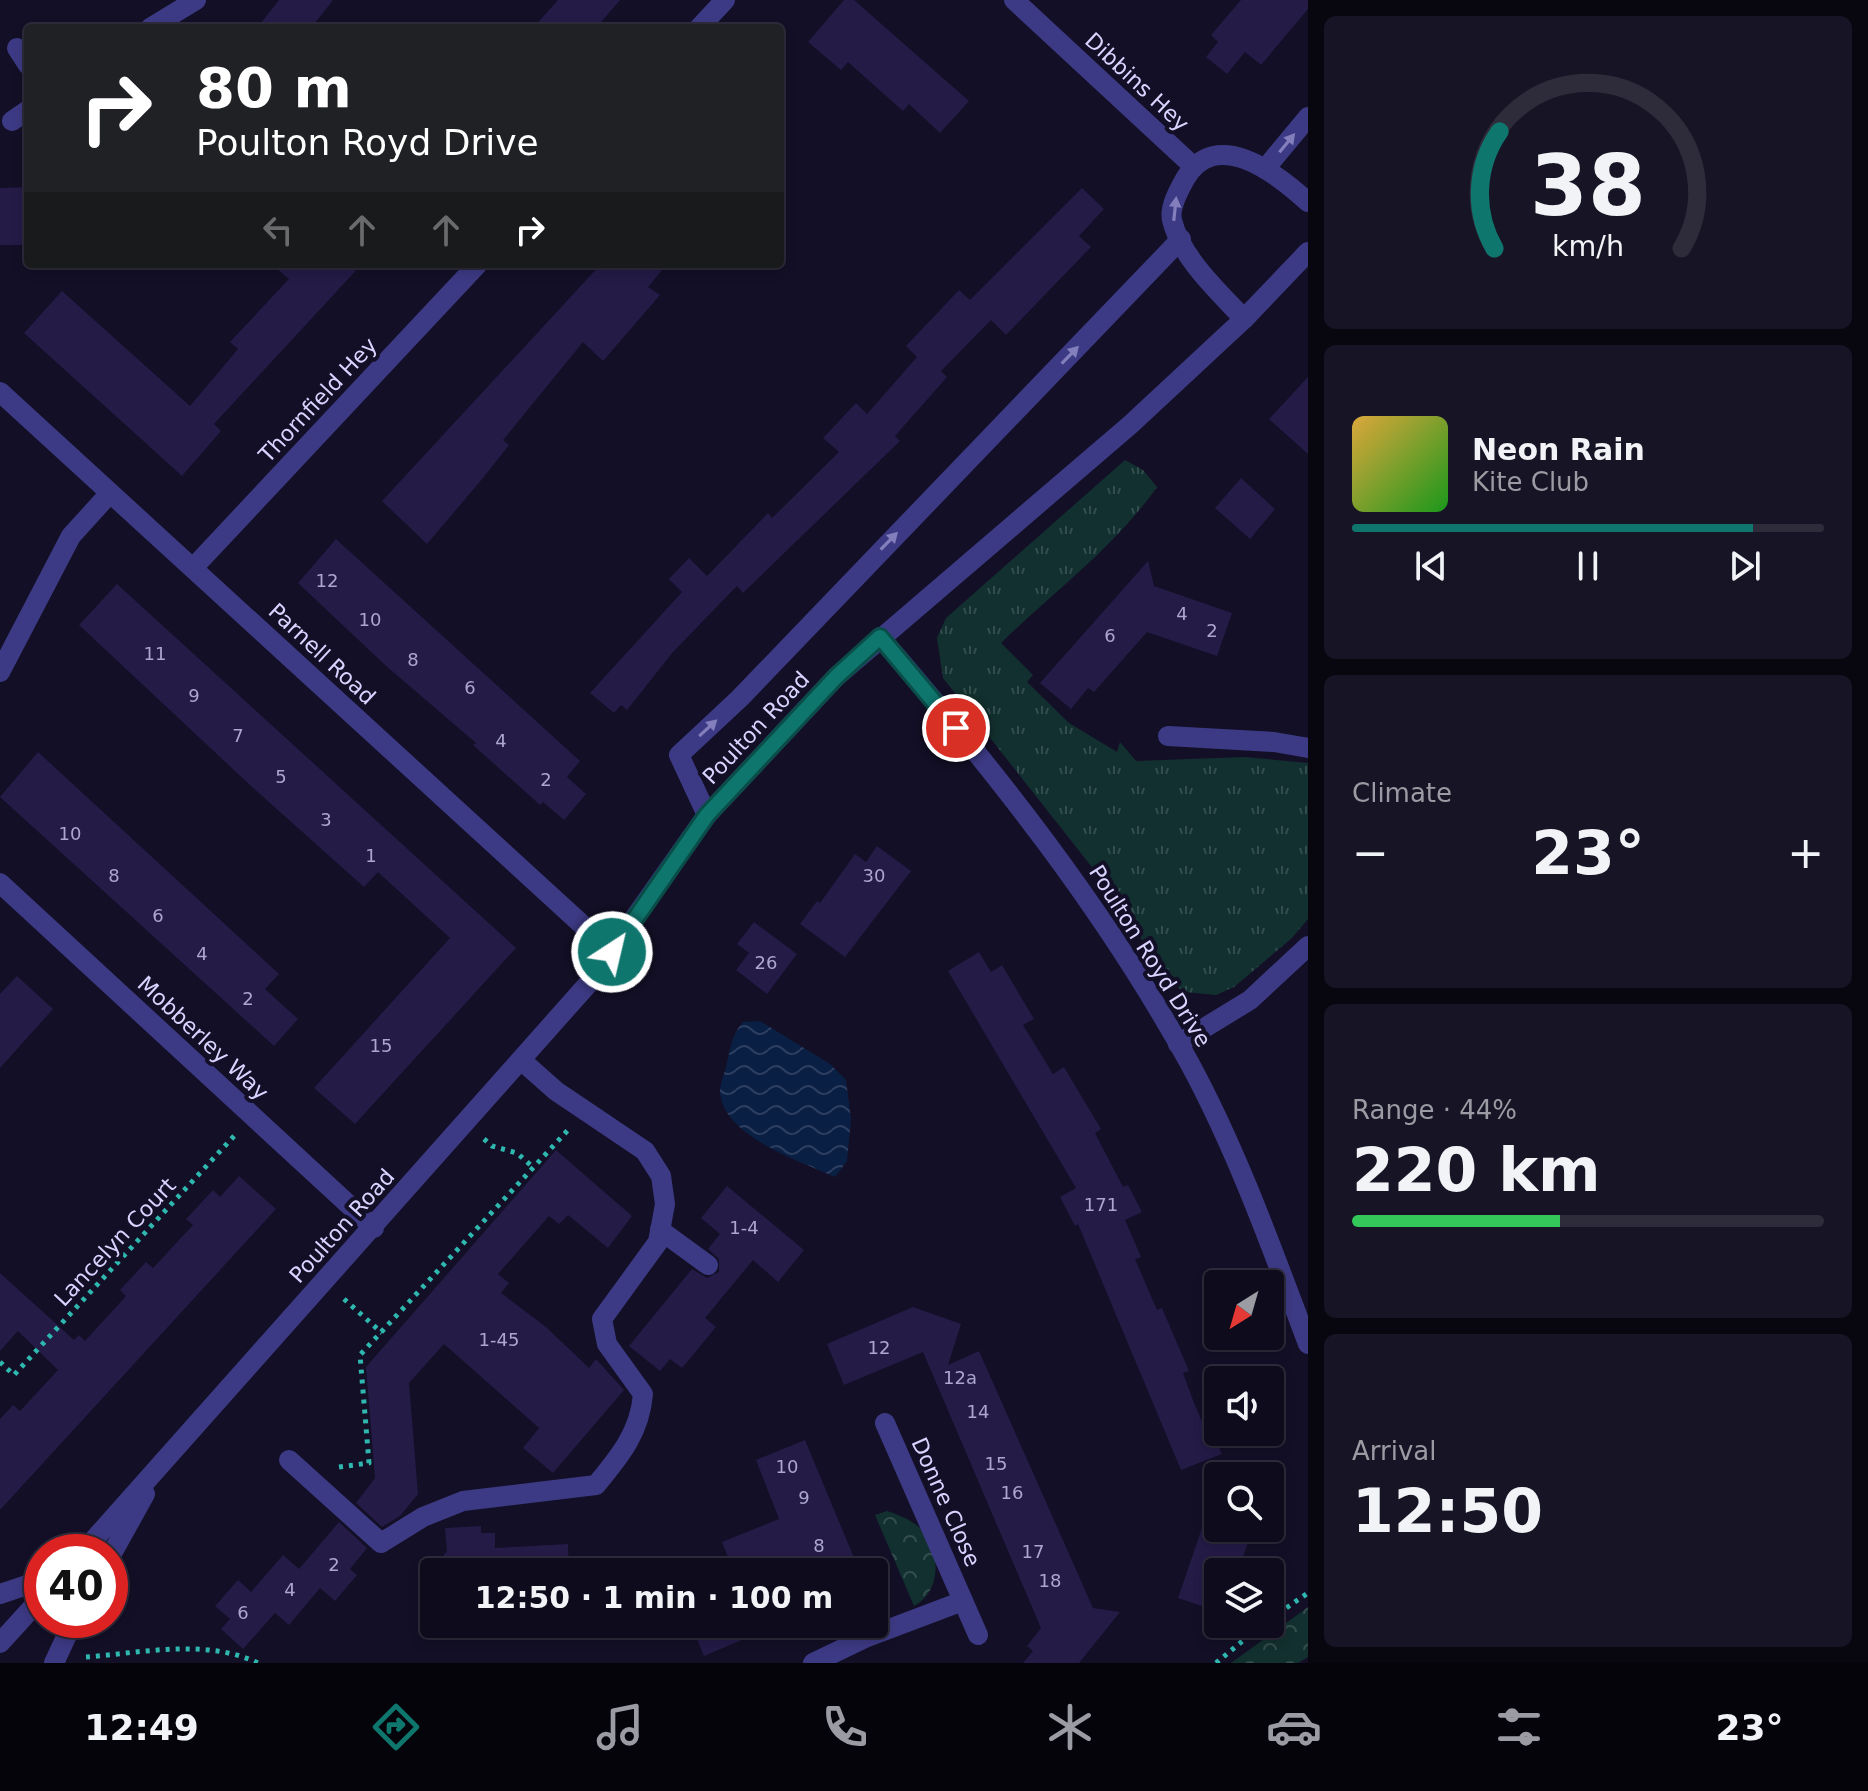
<!DOCTYPE html>
<meta charset="utf-8">
<style>
:root{--surface:#0e0b1c;--page:#171425;--text:#f1f3f6;--muted:#9b9ba3;--line:#2e2b3b;--accent:#0f766e}
body{margin:0;font-family:"DejaVu Sans",sans-serif;background:var(--page);color:var(--text);height:100vh;display:flex;flex-direction:column;font-size:30px;white-space:nowrap}
*{box-sizing:border-box;margin:0}
p{font-size:26px;color:var(--muted)}
.icon{flex:none;width:44px;height:44px;fill:none;stroke:currentColor;stroke-width:2;stroke-linecap:round;stroke-linejoin:round}
.map{position:relative;flex:1;overflow:hidden}
.details{display:flex;flex-direction:column;gap:16px;padding:16px;background:#08060f;width:560px}
.details>*{flex:none}
.hud{position:absolute;left:24px;top:24px;width:760px;height:244px;border-radius:8px;box-shadow:0 4px 12px #0003,0 0 0 2px var(--line);background:#202124;color:#fff;overflow:hidden}
.needle{width:52px;rotate:217deg}
.tools{position:absolute;left:1204px;top:1270px;display:grid;gap:16px}
.tools a{display:grid;place-items:center;width:80px;height:80px;border-radius:8px;background:var(--surface);box-shadow:0 4px 12px #0003,0 0 0 2px var(--line);font-size:40px}
.speed{position:absolute;left:24px;top:1534px;display:flex;gap:16px;font-size:40px;font-weight:700;text-align:center}
.speed>*{display:grid;place-content:center;width:104px;height:104px;border-radius:50%;background:var(--surface);box-shadow:0 4px 12px #0003,0 0 0 2px var(--line);line-height:1}
.speed .limit{border:12px solid #d22;background:#fff;color:#111}
.pin{position:absolute;display:grid;place-items:center;width:68px;height:68px;color:#fff;margin:-34px;border:4px solid #fff;border-radius:50%;box-shadow:0 2px 8px #0007}
.me{position:absolute;width:88px;margin:-44px;rotate:35deg;stroke-linejoin:round;filter:drop-shadow(0 0 6px #0008)}
.turn{display:flex;align-items:center;gap:28px;height:168px;padding:0 40px;font-size:36px}
.turn .icon{width:104px;height:104px;stroke-width:2.5}
.turn b{display:block;font-size:56px;line-height:68px}
.lanes{display:flex;align-items:center;height:76px;padding:0 40px;background:#0003;justify-content:center;gap:40px;direction:ltr}
.lanes .off{opacity:.35}
.big{font-size:60px;font-weight:600;line-height:1.1}
.details .widget{flex:1;display:flex;flex-direction:column;justify-content:center;gap:12px;min-width:0;padding:0 28px;border-radius:12px;background:var(--page)}
.details .dial{align-items:center;gap:0}
.dial svg{height:208px;overflow:visible;fill:none;stroke:var(--line);stroke-width:7;stroke-linecap:round;text-anchor:middle}
.dial text{fill:var(--text);stroke:none}
.song{display:flex;align-items:center;gap:24px}
.cover{width:96px;height:96px;border-radius:12px;background:linear-gradient(135deg,hsl(40 70% 55%),hsl(120 70% 35%))}
.played{height:8px;border-radius:4px;background:linear-gradient(90deg,var(--accent) 85%,var(--line) 85%)}
.keys{display:flex;justify-content:space-around;direction:ltr}
.heat{display:flex;justify-content:space-between;align-items:center;font-size:44px;direction:ltr}
.charge{height:12px;border-radius:6px;background:linear-gradient(90deg,#34c759 44%,var(--line) 0)}
.trip{position:absolute;left:420px;top:1558px;width:468px;height:80px;border-radius:8px;background:var(--surface);box-shadow:0 4px 12px #0003,0 0 0 2px var(--line);font-weight:600;line-height:80px;text-align:center}
.dock{display:flex;height:128px;justify-content:space-around;align-items:center;background:#06040b;color:var(--muted)}
.dock .icon{width:56px;height:56px}
.dock .selected{color:var(--accent)}
.dock b{font-size:36px;color:var(--text)}
main{display:flex;flex:1;min-height:0}
.map>svg:first-child{display:block}
.grass{fill:url(#grass-tufts)}
.forest{fill:url(#forest-crowns)}
.water{fill:url(#water-waves)}
.building{fill:#241b47}
.lines{fill:none;stroke-linecap:round;stroke-linejoin:round}
.path{stroke:#2fb8b0;stroke-width:5;stroke-dasharray:4 6;stroke-linecap:butt}
.service{stroke:#3d3a85;stroke-width:20}
.minor{stroke:#3d3a85;stroke-width:20}
.tertiary{stroke:#3d3a85;stroke-width:20}
.oneway{fill:#837fbc}
.route-casing{stroke:#0a4d48;stroke-width:20}
.route{stroke:#0f766e;stroke-width:14}
.labels{text-anchor:middle;dominant-baseline:central;stroke-width:8;stroke-linejoin:round;paint-order:stroke}
.number-label{font-size:18px;fill:#aca6d1}
.street-label{font-size:22px;fill:#d9d4ff;stroke:#130f26}
</style>
<main>
<div class="map">
<svg width="1308" height="1663" viewBox="0 0 1308 1663">
<defs>
<pattern id="grass-tufts" width="24" height="20" patternUnits="userSpaceOnUse" patternTransform="scale(2)"><rect width="24" height="20" fill="#12302f"/><path d="M3 7l-1-3M5 7V3M7 7l1-3M15 17l-1-3M17 17v-4M19 17l1-3" fill="none" stroke="#344d4e"/></pattern>
<pattern id="forest-crowns" width="20" height="18" patternUnits="userSpaceOnUse" patternTransform="scale(2)"><rect width="20" height="18" fill="#12302f"/><path d="M2 6a3 3 0 1 1 6 0M12 15a3 3 0 1 1 6 0" fill="none" stroke="#344d4e"/></pattern>
<pattern id="water-waves" width="16" height="10" patternUnits="userSpaceOnUse" patternTransform="scale(2)"><rect width="16" height="10" fill="#0a1f44"/><path d="M0 5q4-4 8 0t8 0" fill="none" stroke="#2d3f60"/></pattern>
</defs>
<rect width="100%" height="100%" fill="#130f26"/>
<path class="grass" d="M1125,460L1143,470L1157,487C1114,548 1053,592 1001,643L1033,675L1027,682L1069,723L1117,752L1120,742L1136,761L1245,757L1308,763V919L1292,938L1234,987L1216,995L1185,992L1166,980L1117,899L943,678L937,638L946,618Z"/>
<g class="forest">
<path d="M887,1511C899,1515 912,1520 921,1529C941,1552 942,1591 914,1606L875,1515Z"/>
<polygon points="1308,1607 1308,1657 1298,1663 1231,1663"/>
</g>
<path class="water" d="M760,1021L830,1064L846,1080L851,1119L847,1161L835,1177C801,1161 723,1137 720,1092C720,1084 724,1075 726,1067C730,1051 731,1035 743,1022Z"/>
<g class="building">
<polygon points="279,0 333,0 311,28 257,28"/>
<polygon points="558,0 620,0 596,28 533,28"/>
<polygon points="844,0 854,0 969,101 940,133 909,104 903,111 848,62 841,70 808,42"/>
<polygon points="1241,0 1308,0 1308,9 1261,65 1245,52 1227,74 1206,57 1218,42 1211,35"/>
<polygon points="28,187 28,245 0,245 0,188"/>
<polygon points="1082,188 1104,209 1079,236 1091,247 1006,335 991,320 941,371 947,377 895,436 900,441 743,593 737,586 673,652 627,710 621,705 614,713 590,693 682,592 669,579 689,558 707,576 768,513 772,518 839,452 823,438 856,403 867,414 917,357 906,346 959,290 970,300"/>
<polygon points="271,264 362,264 214,424 221,431 182,476 24,333 62,291 190,406 238,349 230,342 289,279"/>
<polygon points="601,264 667,264 648,287 660,295 603,361 583,342 503,440 509,445 483,478 427,544 382,501"/>
<polygon points="1308,377 1308,454 1269,419"/>
<polygon points="1241,478 1275,509 1250,539 1215,508"/>
<polygon points="336,539 580,761 567,777 586,794 564,820 543,802 540,805 473,745 476,743 385,665 298,583"/>
<polygon points="1148,561 1154,586 1232,613 1217,656 1147,632 1094,692 1088,688 1071,709 1040,683"/>
<polygon points="117,584 516,948 355,1124 314,1088 450,938 378,872 364,887 251,786 79,625"/>
<polygon points="38,752 279,974 265,989 298,1019 274,1046 0,797"/>
<polygon points="877,846 911,871 845,957 800,924 817,901 820,903 855,854 866,862"/>
<polygon points="754,922 797,954 767,994 736,970 749,953 737,944"/>
<polygon points="979,952 991,972 1002,965 1034,1019 1023,1025 1053,1074 1064,1067 1101,1129 1095,1133 1123,1187 1128,1185 1142,1212 1125,1220 1141,1257 1135,1259 1157,1310 1162,1308 1189,1371 1183,1373 1194,1403 1205,1428 1210,1426 1222,1454 1181,1470 1078,1224 1075,1226 1060,1197 1076,1188 948,971"/>
<polygon points="17,976 53,1009 0,1068 0,994"/>
<polygon points="556,1150 632,1216 608,1248 568,1215 559,1224 549,1216 498,1274 509,1283 501,1293 546,1327 589,1368 596,1359 624,1390 553,1473 523,1448 539,1428 444,1344 409,1383 418,1494 400,1516 382,1527 356,1503 375,1478 366,1367"/>
<polygon points="239,1176 276,1209 0,1510 0,1419 13,1405 20,1411 58,1370 18,1331 0,1351 0,1273 74,1340 79,1335 85,1341 126,1296 120,1290 146,1262 153,1268 193,1225 186,1219 213,1190 220,1197"/>
<polygon points="727,1186 804,1250 778,1282 753,1260 705,1318 716,1327 682,1368 670,1359 660,1371 629,1346 692,1269 707,1278 719,1272 719,1259 708,1249 720,1234 701,1218"/>
<polygon points="913,1307 961,1324 948,1365 979,1351 1093,1608 1120,1612 1079,1663 1023,1663 1033,1651 1027,1646 1041,1628 923,1352 844,1385 827,1344"/>
<polygon points="805,1440 860,1572 734,1572 722,1542 779,1519 756,1460"/>
<polygon points="339,1522 367,1548 350,1569 357,1575 335,1601 320,1588 289,1625 275,1613 243,1649 221,1629 230,1619 215,1606 238,1580 251,1592 283,1555 299,1569"/>
<polygon points="481,1526 481,1533 495,1533 495,1548 568,1544 569,1572 430,1572 447,1551 445,1528"/>
<polygon points="1202,1528 1253,1528 1238,1572 1218,1572 1213,1610 1178,1598"/>
<polygon points="691,1624 780,1624 704,1656"/>
</g>
<g class="lines">
<g class="path">
<polyline points="484,1139 492,1146 517,1153 534,1168"/>
<polyline points="344,1299 382,1333"/>
<polyline points="0,1362 14,1375 235,1135"/>
<polyline points="339,1467 369,1463 360,1355 568,1130"/>
<polyline points="1270,1619 1308,1593"/>
<path d="M86,1657C141,1653 206,1638 258,1663"/>
<polyline points="1216,1663 1263,1624"/>
</g>
<g class="service">
<polyline points="1265,169 1308,117"/>
<polyline points="707,815 679,755 740,698 1181,239"/>
</g>
<g class="minor">
<polyline points="1014,0 1193,166"/>
<polyline points="150,28 196,0"/>
<polyline points="699,28 725,0"/>
<polyline points="17,48 28,65"/>
<polyline points="12,121 28,110"/>
<path d="M1244,319C1219,292 1181,258 1172,220C1169,207 1179,190 1185,179C1216,126 1276,173 1308,202"/>
<polyline points="0,392 612,952"/>
<polyline points="193,568 478,264"/>
<path d="M880,637C995,771 1105,909 1190,1064C1238,1153 1272,1249 1308,1344"/>
<polyline points="0,672 71,536 110,493"/>
<polyline points="1168,736 1274,742 1308,748"/>
<polyline points="0,883 374,1228"/>
<polyline points="1178,1044 1250,1000 1308,946"/>
<polyline points="660,1230 708,1265"/>
<polyline points="885,1423 978,1635"/>
<path d="M289,1460L381,1543L423,1517L463,1501L596,1485C620,1456 640,1432 643,1394L607,1344L602,1319L658,1242L665,1204L661,1176L645,1151L556,1091L521,1060"/>
<polyline points="813,1663 865,1638 963,1601"/>
</g>
<g class="tertiary">
<polyline points="83,1552 588,984 707,815 836,677 1130,425 1244,319 1308,252"/>
<polyline points="110,1557 145,1494"/>
<polyline points="0,1594 42,1580"/>
<polyline points="0,1643 42,1597"/>
<polyline points="54,1663 74,1620"/>
</g>
</g>
<defs><path id="oneway-solid" d="M-6-.8H1V-3.2L6.5 0L1 3.2V.8H-6Z" transform="scale(2)"/></defs>
<g class="oneway">
<use href="#oneway-solid" transform="translate(1287 143) rotate(-51)"/>
<use href="#oneway-solid" transform="translate(1175 209) rotate(-84)"/>
<use href="#oneway-solid" transform="translate(1070 355) rotate(-46)"/>
<use href="#oneway-solid" transform="translate(889 541) rotate(-46)"/>
<use href="#oneway-solid" transform="translate(708 728) rotate(-43)"/>
</g>
<g class="lines">
<g class="route-casing">
<polyline id="route" points="612,952 707,815 836,677 880,637 956,728"/>
</g>
<use href="#route" class="route"/>
</g>
<g class="labels">
<g class="number-label">
<text x="327" y="580">12</text>
<text x="1182" y="613">4</text>
<text x="370" y="619">10</text>
<text x="1212" y="630">2</text>
<text x="1110" y="635">6</text>
<text x="155" y="653">11</text>
<text x="413" y="659">8</text>
<text x="470" y="687">6</text>
<text x="194" y="695">9</text>
<text x="238" y="735">7</text>
<text x="501" y="740">4</text>
<text x="281" y="776">5</text>
<text x="546" y="779">2</text>
<text x="326" y="819">3</text>
<text x="70" y="833">10</text>
<text x="371" y="855">1</text>
<text x="114" y="875">8</text>
<text x="874" y="875">30</text>
<text x="158" y="915">6</text>
<text x="202" y="953">4</text>
<text x="766" y="962">26</text>
<text x="248" y="998">2</text>
<text x="381" y="1045">15</text>
<text x="1101" y="1204">171</text>
<text x="744" y="1227">1-4</text>
<text x="499" y="1339">1-45</text>
<text x="879" y="1347">12</text>
<text x="960" y="1377">12a</text>
<text x="978" y="1411">14</text>
<text x="996" y="1463">15</text>
<text x="787" y="1466">10</text>
<text x="1012" y="1492">16</text>
<text x="804" y="1497">9</text>
<text x="819" y="1545">8</text>
<text x="1033" y="1551">17</text>
<text x="334" y="1564">2</text>
<text x="1050" y="1580">18</text>
<text x="290" y="1589">4</text>
<text x="243" y="1612">6</text>
</g>
<g class="street-label">
<text transform="translate(1137 82) rotate(43)">Dibbins Hey</text>
<text transform="translate(318 400) rotate(-47)">Thornfield Hey</text>
<text transform="translate(322 654) rotate(43)">Parnell Road</text>
<text transform="translate(756 728) rotate(-47)">Poulton Road</text>
<text transform="translate(1150 956) rotate(58)">Poulton Royd Drive</text>
<text transform="translate(203 1038) rotate(43)">Mobberley Way</text>
<text transform="translate(342 1226) rotate(-48)">Poulton Road</text>
<text transform="translate(115 1242) rotate(-47)">Lancelyn Court</text>
<text transform="translate(946 1502) rotate(66)">Donne Close</text>
</g>
</g>
</svg>
<div class="tools">
<a><svg class="needle" viewBox="-14 -14 28 28"><path d="M0-13l5 13h-10z" fill="#e53935"/><path d="M0 13l5-13h-10z" fill="#9b9ba3"/></svg></a>
<a><svg class="icon" aria-label="sound" viewBox="0 0 24 24"><path d="M4 9h4l5-4v14l-5-4H4zM17 9q2 3 0 6"/></svg></a>
<a><svg class="icon" aria-label="search" viewBox="0 0 24 24"><circle cx="10" cy="10" r="6"/><path d="M15 15l6 6"/></svg></a>
<a><svg class="icon" aria-label="layers" viewBox="0 0 24 24"><path d="M12 4l9 5-9 5-9-5zM3 14l9 5 9-5"/></svg></a>
</div>
<div class="speed"><div class="limit">40</div></div>
<div class="pin" style="left:956px;top:728px;background:#d93025"><svg class="icon" aria-label="arrive" viewBox="0 0 24 24"><path d="M6 21V4h12l-3 4 3 4H6"/></svg></div>
<svg class="me" style="left:612px;top:952px" viewBox="-20 -20 40 40"><circle r="17" fill="#0f766e" stroke="#fff" stroke-width="3"/><path d="M0-11L8 9 0 5-8 9z" fill="#fff"/></svg>
<div class="trip">12:50 · 1 min · 100 m</div>
<div class="hud">
<div class="turn"><svg class="icon" aria-label="right" viewBox="0 0 24 24"><path d="M7 20v-9h11M14 6l5 5-5 5"/></svg><div><b>80 m</b>Poulton Royd Drive</div></div>
<div class="lanes"><svg class="icon off" aria-label="left" viewBox="0 0 24 24"><path d="M17 20v-9H6M10 6l-5 5 5 5"/></svg><svg class="icon off" aria-label="ahead" viewBox="0 0 24 24"><path d="M12 20V5M6 11l6-6 6 6"/></svg><svg class="icon off" aria-label="ahead" viewBox="0 0 24 24"><path d="M12 20V5M6 11l6-6 6 6"/></svg><svg class="icon" aria-label="right" viewBox="0 0 24 24"><path d="M7 20v-9h11M14 6l5 5-5 5"/></svg></div>
</div>
</div>
<section class="details">
<div class="widget dial"><svg viewBox="0 0 100 80">
<path d="M14 69A42 42 0 1 1 86 69"/>
<path d="M14 69A42 42 0 0 1 16 24" stroke="#0f766e"/>
<text x="50" y="56" font-size="32" font-weight="700">38</text>
<text x="50" y="72" font-size="11">km/h</text>
</svg></div>
<div class="widget">
<div class="song"><i class="cover"></i><div><b>Neon Rain</b><p>Kite Club</p></div></div>
<div class="played"></div>
<div class="keys"><svg class="icon" aria-label="previous" viewBox="0 0 24 24"><path d="M18 5L8 12l10 7zM5 5v14"/></svg><svg class="icon" aria-label="pause" viewBox="0 0 24 24"><path d="M8 5v14M16 5v14"/></svg><svg class="icon" aria-label="next" viewBox="0 0 24 24"><path d="M6 5l10 7-10 7zM19 5v14"/></svg></div>
</div>
<div class="widget"><p>Climate</p>
<div class="heat"><a>−</a><b class="big">23°</b><a>+</a></div>
</div>
<div class="widget"><p>Range · 44%</p><b class="big">220 km</b><div class="charge"></div></div>
<div class="widget"><p>Arrival</p><b class="big">12:50</b></div>
</section>
</main>
<nav class="dock">
<b>12:49</b>
<svg class="icon selected" aria-label="directions" viewBox="0 0 24 24"><path d="M12 3l9 9-9 9-9-9zM9 14v-3h6M13 9l2 2-2 2"/></svg>
<svg class="icon" aria-label="music" viewBox="0 0 24 24"><path d="M9 18V5l10-2v13"/><circle cx="6" cy="18" r="3"/><circle cx="16" cy="16" r="3"/></svg>
<svg class="icon" aria-label="phone" viewBox="0 0 24 24"><path d="M5 4h4l2 5-3 2q2 4 5 5l2-3 5 2v4C11 20 4 13 5 4z"/></svg>
<svg class="icon" aria-label="climate" viewBox="0 0 24 24"><path d="M12 3v18M4 7l16 10M4 17L20 7"/></svg>
<svg class="icon" aria-label="car" viewBox="0 0 24 24"><path d="M5 17H2v-5l4-1 3-4h7l3 4 3 1v5h-3M9 17h6M6 11h13"/><circle cx="7" cy="17" r="2"/><circle cx="17" cy="17" r="2"/></svg>
<svg class="icon" aria-label="filters" viewBox="0 0 24 24"><path d="M4 7h16M4 17h16"/><circle cx="9" cy="7" r="2"/><circle cx="15" cy="17" r="2"/></svg>
<b>23°</b>
</nav>
